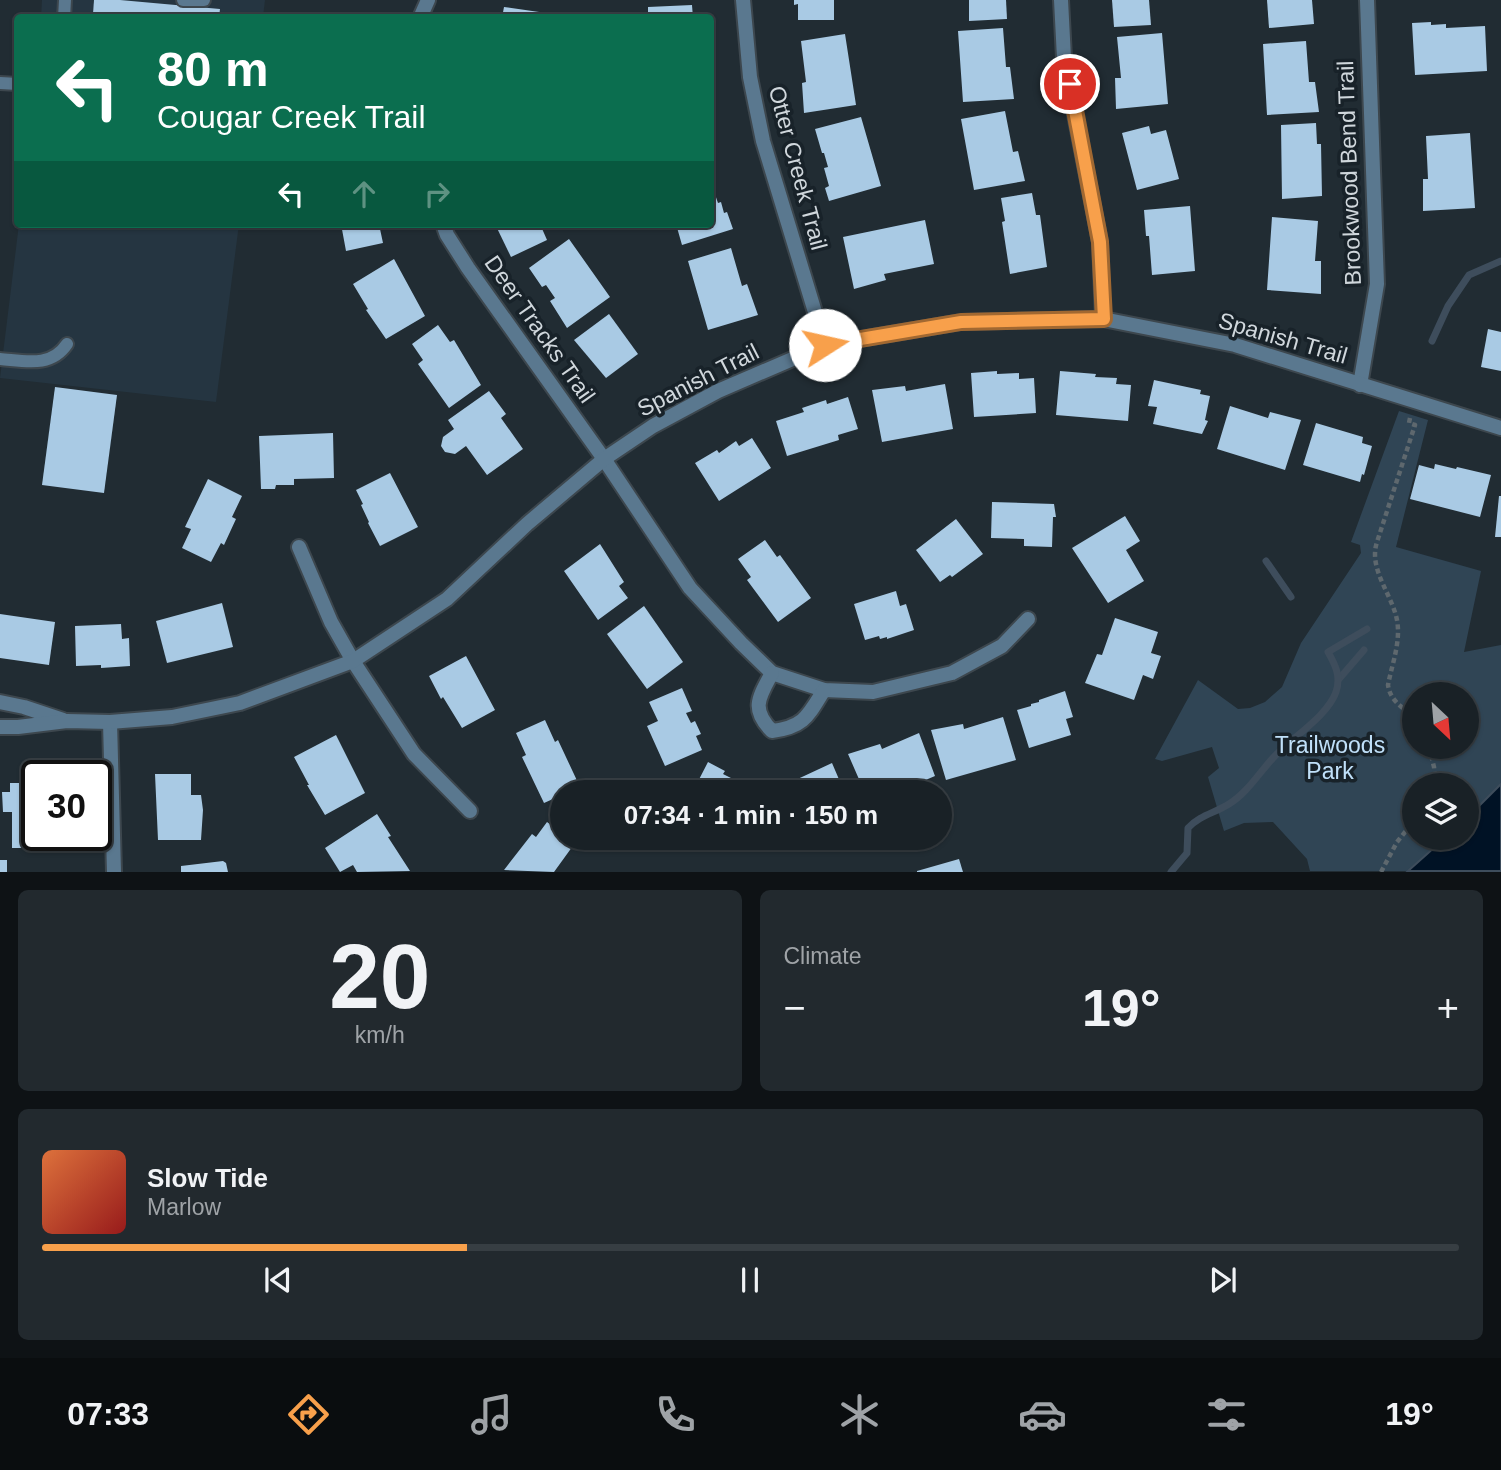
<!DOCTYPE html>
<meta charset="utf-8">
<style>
:root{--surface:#192126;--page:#22292e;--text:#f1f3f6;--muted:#9fa3a7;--line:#373e43;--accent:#f8a04b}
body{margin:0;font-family:Helvetica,sans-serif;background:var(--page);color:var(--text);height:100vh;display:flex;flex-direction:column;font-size:26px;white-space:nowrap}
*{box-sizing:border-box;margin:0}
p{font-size:23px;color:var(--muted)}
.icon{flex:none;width:38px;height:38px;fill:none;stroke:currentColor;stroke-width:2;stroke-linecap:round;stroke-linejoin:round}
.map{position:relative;height:872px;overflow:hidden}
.side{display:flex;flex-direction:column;gap:18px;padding:18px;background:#0e1215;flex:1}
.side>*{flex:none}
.guide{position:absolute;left:14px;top:14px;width:700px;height:214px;border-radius:7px;box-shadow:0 2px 5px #0004,0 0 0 2px var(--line);background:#0b6e4f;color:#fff;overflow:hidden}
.needle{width:46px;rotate:154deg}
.fabs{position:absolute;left:1402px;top:682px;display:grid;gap:14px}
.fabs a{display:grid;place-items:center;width:77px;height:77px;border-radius:50%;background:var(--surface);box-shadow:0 2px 5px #0004,0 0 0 2px var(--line);font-size:35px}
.speed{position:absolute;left:21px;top:760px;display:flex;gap:14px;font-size:35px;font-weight:700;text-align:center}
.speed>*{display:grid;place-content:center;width:91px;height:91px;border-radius:50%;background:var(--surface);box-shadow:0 2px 5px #0004,0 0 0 2px var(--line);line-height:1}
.speed .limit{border:4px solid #111;border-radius:10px;background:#fff;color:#111}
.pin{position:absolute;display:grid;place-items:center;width:60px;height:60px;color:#fff;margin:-30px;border:4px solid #fff;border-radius:50%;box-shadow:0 2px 7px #0007}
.me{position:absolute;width:77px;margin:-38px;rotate:80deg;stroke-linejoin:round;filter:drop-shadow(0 0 5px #0008)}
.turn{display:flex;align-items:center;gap:24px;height:147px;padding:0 28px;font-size:32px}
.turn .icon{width:91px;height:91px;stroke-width:2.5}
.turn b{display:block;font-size:49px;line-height:60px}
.lanes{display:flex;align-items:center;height:66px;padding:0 28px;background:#0003;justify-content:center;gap:35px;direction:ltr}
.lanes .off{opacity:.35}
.big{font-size:52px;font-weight:700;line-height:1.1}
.side .widget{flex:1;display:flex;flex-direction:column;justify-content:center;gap:10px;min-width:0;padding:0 24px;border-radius:10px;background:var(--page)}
.side .dial{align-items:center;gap:0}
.dial b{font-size:91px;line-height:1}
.song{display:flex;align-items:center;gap:21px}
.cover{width:84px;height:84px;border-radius:10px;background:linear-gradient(135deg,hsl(20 70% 55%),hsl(0 70% 35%))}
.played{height:7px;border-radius:4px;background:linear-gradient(90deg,var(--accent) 30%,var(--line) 30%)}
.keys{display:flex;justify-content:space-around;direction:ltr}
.heat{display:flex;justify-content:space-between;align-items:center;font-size:38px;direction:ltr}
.side .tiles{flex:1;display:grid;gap:18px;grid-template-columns:1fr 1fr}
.widget:last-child{grid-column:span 2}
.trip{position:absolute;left:550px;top:780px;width:402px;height:70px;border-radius:35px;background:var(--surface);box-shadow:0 2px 5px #0004,0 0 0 2px var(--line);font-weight:700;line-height:70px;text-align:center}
.tab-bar{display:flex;height:112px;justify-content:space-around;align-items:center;background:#0a0d0f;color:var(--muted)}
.tab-bar .icon{width:49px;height:49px}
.tab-bar .active{color:var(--accent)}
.tab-bar b{font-size:32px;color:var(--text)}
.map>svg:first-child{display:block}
.built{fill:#253541}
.green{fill:#304555;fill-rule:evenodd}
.water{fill:#001225;stroke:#3e4d5c;stroke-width:2}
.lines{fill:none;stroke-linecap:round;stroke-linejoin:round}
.stream{stroke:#3e4d5c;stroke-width:7}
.building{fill:#a9cae4}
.service-casing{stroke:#3d474e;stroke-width:16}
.minor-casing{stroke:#3d474e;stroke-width:18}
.path{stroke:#5e686e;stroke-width:4.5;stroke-dasharray:5 3.5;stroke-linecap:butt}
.service{stroke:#5a788f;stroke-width:12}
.minor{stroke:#5a788f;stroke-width:14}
.route-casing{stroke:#a16831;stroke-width:18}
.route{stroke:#f8a04b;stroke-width:12}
.labels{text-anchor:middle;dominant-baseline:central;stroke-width:7;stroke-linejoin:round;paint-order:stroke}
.street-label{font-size:23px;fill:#d0d7dc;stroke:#182229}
.park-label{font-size:23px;fill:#c0e0f9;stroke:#182229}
</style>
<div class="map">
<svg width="1501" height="872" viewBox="0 0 1501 872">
<rect width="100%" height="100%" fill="#212c33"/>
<g class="built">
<polygon points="42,0 265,0 263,17 41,18"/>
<polygon points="19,224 239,224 216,402 0,378"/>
</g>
<path class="green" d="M1399,411L1428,420L1396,547L1481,571L1464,652L1501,645V871H1310L1307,859L1273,822L1244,823L1224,831L1208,777L1219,768L1212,747L1162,761L1155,759L1198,680L1238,709L1250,708L1265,702L1282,687L1301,643L1361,553L1360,545L1351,542ZM1414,695H1466V747H1414ZM1414,786H1466V838H1414Z"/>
<polygon class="water" points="1501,784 1501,871 1408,871 1445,838 1466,838 1467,818"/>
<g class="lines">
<g class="stream">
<polyline points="1432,341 1448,306 1469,275 1501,261"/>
<polyline points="1266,561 1291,597"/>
<polyline points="1339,679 1364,650"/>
<path d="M1171,872L1187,853L1188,828C1200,815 1215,813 1229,804C1247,793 1259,773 1273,758C1291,738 1327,717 1336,692C1341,677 1336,666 1328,652L1367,629"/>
</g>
</g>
<g class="building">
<polygon points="94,0 120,0 220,9 219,18 131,18 93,14"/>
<polygon points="794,0 834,0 834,20 798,20 798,4 794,5"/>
<polygon points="969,0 1006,0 1007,19 969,21"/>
<polygon points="1112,0 1149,0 1151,25 1114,27"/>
<polygon points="1267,0 1312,0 1314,24 1269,28"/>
<polygon points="692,5 693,18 648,18 648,7"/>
<polygon points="504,7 546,13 546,18 502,18"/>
<polygon points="361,13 362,18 337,18 337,16"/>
<polygon points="1431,22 1431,25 1446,24 1446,28 1485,26 1487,71 1415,75 1412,23"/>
<polygon points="1003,28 1006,67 1010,67 1014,99 963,102 958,31"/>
<polygon points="1162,33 1168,104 1116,109 1115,78 1121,78 1117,37"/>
<polygon points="845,34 856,105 804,113 802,83 806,82 801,41"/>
<polygon points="1306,41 1309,82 1315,82 1319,112 1267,115 1263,44"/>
<polygon points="1005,111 1013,152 1018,151 1025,181 974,190 961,119"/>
<polygon points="861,117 881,186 829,201 825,188 829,186 824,168 828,167 824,153 822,153 815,129"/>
<polygon points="1316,123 1317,144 1321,144 1322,196 1282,199 1281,125"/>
<polygon points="1149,126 1151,134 1166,130 1179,179 1137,190 1122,133"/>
<polygon points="1470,133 1475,208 1423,211 1423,179 1428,179 1426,136"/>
<polygon points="710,180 718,203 721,202 724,213 727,212 733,229 682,245 676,224 710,224"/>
<polygon points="1032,193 1036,215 1040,215 1047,267 1010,274 1002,222 1005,221 1001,198"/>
<polygon points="1190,206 1195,271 1152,275 1149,236 1146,236 1144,210"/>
<polygon points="1272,217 1318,221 1315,261 1321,261 1321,294 1267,290"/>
<polygon points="925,220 934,264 884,274 886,280 854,289 843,237"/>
<polygon points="341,224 384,224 385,228 380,229 383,243 346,251"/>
<polygon points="495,224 540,224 547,240 511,257"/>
<polygon points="569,239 610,297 567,328 550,301 555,298 546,285 542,287 529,268"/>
<polygon points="731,248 742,286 747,284 758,315 708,330 688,261"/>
<polygon points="394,259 425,316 386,339 366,310 368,309 353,284"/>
<polygon points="609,314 638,354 606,378 574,340"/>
<polygon points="438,325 450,342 454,340 481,385 449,408 418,364 423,360 412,344"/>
<polygon points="1488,329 1501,332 1501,371 1481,367"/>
<polygon points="997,371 997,374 1019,373 1019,379 1034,378 1036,413 974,417 971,373"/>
<polygon points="1060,371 1096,374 1095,377 1117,378 1116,384 1131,385 1128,421 1056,415"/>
<polygon points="1154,380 1201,390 1200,394 1210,396 1205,420 1208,421 1202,434 1153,424 1157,407 1148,406"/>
<polygon points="945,384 953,429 882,442 872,390 905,386 906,391"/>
<polygon points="55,387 117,395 104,493 42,485"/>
<polygon points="489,391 506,414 501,418 523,449 487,475 466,446 455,454 445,452 441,446 443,437 454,429 448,420"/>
<polygon points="848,397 858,429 838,435 839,440 787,456 776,421 804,412 802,408 826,400 827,404"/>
<polygon points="1230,406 1268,418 1270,412 1301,420 1285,470 1217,449"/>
<polygon points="1316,423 1363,437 1362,443 1372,446 1364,475 1362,474 1360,482 1303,465"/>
<polygon points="333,433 334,478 294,479 294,485 276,485 275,489 261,489 259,436"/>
<polygon points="752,438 771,468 719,501 695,463 717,450 719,453 736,441 739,446"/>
<polygon points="1435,464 1456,469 1457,467 1491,475 1480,517 1410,499 1419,465 1434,469"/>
<polygon points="390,473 418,527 380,546 368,523 369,522 361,505 363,504 356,490"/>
<polygon points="208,479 242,496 232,517 236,519 224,545 221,543 211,562 182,548 191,529 185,527"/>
<polygon points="1499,496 1501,496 1501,537 1495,537"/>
<polygon points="992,502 1054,504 1056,517 1053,517 1052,547 1024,546 1024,539 991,538"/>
<polygon points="1125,516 1140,541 1126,550 1144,581 1108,603 1072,548"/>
<polygon points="956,519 983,554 952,577 950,575 940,582 916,550"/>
<polygon points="765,540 777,557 780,555 811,598 778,622 747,580 751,577 738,559"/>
<polygon points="600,544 624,582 619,586 628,598 598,620 564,571"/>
<polygon points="896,591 900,606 906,604 914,630 887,639 887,637 880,639 879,636 865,640 854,604"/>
<polygon points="222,603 233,647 167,663 156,621"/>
<polygon points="644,606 683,662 647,689 607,634"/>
<polygon points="0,614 55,622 49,665 0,658"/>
<polygon points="1115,618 1158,632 1151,653 1161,656 1153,679 1143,675 1134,700 1085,683 1097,654 1102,655"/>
<polygon points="121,624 122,639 129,638 130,666 101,668 101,665 76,666 75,626"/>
<polygon points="466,656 495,710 462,728 443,697 441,699 429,676"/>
<polygon points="682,688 692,711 686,713 691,723 695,721 701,734 696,736 702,750 665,766 647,726 658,721 649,702"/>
<polygon points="1065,691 1073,717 1066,719 1071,735 1029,748 1017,710 1031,706 1031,704 1039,702 1039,700"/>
<polygon points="1003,717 1016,760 946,780 931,730 963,724 964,729"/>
<polygon points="545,720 555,742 558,740 580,787 562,793 562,795 544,803 522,757 526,755 516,733"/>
<polygon points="919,733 935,776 895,793 865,793 848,754 880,744 882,749"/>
<polygon points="336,735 365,793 325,815 307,785 309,785 294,757"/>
<polygon points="708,762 725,771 723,774 735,780 732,785 747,793 692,793"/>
<polygon points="832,763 844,791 846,790 847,793 775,793 774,790"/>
<polygon points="155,774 191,774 191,795 201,795 203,810 201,840 158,840"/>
<polygon points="10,783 37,783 37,835 56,835 56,848 12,848 12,812 3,812 2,792 10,792"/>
<polygon points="377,814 391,836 388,837 410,871 357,872 353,865 340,872 325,848"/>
<polygon points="547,822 562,833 562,838 569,838 575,843 554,872 504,870 532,834 536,837"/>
<polygon points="959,859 963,872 917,872 917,871"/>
<rect x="0" y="860" width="7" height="12"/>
<polygon points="223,861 226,863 228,872 181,872 181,866"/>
</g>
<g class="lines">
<g class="service-casing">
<g id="service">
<polyline points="183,0 204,0"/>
<polyline points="64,18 65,0"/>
<polyline points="0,83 18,84"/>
<path d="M0,359C25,361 51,368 67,344"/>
</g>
</g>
<g class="minor-casing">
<g id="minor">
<polyline points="743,0 750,77 763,141 825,345"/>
<polyline points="1061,0 1064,58 1100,242 1103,319"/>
<polyline points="420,18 428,0"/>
<polyline points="443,224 447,235 468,268 604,459 690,588 741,643 772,673 824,690 873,692 952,673 1002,646 1028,619"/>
<polyline points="1360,385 1377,284 1367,0"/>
<polyline points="299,547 331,622 353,661 414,754 470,811"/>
<path d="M772,673C759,697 750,709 772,731C804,727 808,716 824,690"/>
<polyline points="0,702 24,707 63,720"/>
<polyline points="110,722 114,872"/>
<polyline points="0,727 18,727 67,721 110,722 172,717 240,703 353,661 447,599 527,524 604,459 653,426 718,391 825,345 961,322 1103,319 1235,345 1501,428"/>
</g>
</g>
<g class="path">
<path d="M1410,418L1409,423L1415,425L1377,542C1368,569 1392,594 1397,620C1401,642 1392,664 1388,685C1390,700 1402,708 1414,716"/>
<polyline points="1429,747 1434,767 1436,786"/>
<polyline points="1381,872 1397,842 1414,821"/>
</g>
<use href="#service" class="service"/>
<use href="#minor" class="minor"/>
</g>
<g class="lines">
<g class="route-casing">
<polyline id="route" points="825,345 961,322 1104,319 1100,242 1070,84"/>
</g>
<use href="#route" class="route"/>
</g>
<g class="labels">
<g class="street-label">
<text transform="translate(798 168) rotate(75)">Otter Creek Trail</text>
<text transform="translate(1349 173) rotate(-92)">Brookwood Bend Trail</text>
<text transform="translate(540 329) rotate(55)">Deer Tracks Trail</text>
<text transform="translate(1283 338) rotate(16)">Spanish Trail</text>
<text transform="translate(698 380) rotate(-27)">Spanish Trail</text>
</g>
<g class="park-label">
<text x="1330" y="745">Trailwoods<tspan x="1330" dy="26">Park</tspan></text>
</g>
</g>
</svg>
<div class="fabs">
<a><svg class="needle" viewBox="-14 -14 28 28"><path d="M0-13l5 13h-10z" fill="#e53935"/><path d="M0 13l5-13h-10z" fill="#9fa3a7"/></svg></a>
<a><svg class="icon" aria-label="layers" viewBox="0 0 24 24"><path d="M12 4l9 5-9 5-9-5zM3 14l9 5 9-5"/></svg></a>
</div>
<div class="speed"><div class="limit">30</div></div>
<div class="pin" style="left:1070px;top:84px;background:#d93025"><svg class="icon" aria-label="arrive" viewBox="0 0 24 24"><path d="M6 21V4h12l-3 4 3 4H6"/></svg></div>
<svg class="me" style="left:825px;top:345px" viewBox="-20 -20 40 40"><circle r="19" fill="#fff"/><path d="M0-13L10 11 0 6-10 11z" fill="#f8a04b"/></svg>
<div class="trip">07:34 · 1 min · 150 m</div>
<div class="guide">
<div class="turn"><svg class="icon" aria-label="left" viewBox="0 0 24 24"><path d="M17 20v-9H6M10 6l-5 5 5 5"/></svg><div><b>80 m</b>Cougar Creek Trail</div></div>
<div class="lanes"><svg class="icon" aria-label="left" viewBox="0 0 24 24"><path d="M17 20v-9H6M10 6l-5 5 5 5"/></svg><svg class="icon off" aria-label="ahead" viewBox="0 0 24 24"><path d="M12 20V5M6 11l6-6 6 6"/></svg><svg class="icon off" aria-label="right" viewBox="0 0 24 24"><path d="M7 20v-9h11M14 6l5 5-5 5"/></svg></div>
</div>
</div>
<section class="side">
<div class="tiles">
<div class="widget dial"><b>20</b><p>km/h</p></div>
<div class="widget"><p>Climate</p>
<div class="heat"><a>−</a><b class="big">19°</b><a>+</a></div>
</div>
<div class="widget">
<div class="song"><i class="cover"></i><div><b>Slow Tide</b><p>Marlow</p></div></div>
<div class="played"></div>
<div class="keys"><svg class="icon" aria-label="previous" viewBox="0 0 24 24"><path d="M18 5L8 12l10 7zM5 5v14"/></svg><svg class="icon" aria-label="pause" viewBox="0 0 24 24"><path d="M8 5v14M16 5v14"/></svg><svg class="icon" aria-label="next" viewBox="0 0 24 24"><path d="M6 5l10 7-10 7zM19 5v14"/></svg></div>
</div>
</div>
</section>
<nav class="tab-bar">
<b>07:33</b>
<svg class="icon active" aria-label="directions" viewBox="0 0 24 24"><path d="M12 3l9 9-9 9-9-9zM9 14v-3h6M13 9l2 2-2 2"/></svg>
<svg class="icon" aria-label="music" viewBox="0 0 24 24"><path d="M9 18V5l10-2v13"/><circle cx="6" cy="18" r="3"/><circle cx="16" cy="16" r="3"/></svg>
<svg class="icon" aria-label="phone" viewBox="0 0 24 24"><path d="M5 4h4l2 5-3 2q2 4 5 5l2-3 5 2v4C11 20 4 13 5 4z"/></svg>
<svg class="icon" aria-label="climate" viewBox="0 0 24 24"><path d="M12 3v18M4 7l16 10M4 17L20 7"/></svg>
<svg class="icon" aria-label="car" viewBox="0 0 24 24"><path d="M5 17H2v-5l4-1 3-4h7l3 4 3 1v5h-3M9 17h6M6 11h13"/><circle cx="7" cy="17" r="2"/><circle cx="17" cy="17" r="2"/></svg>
<svg class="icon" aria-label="filters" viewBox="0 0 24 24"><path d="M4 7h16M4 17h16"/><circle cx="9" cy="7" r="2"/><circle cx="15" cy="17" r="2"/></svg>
<b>19°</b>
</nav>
